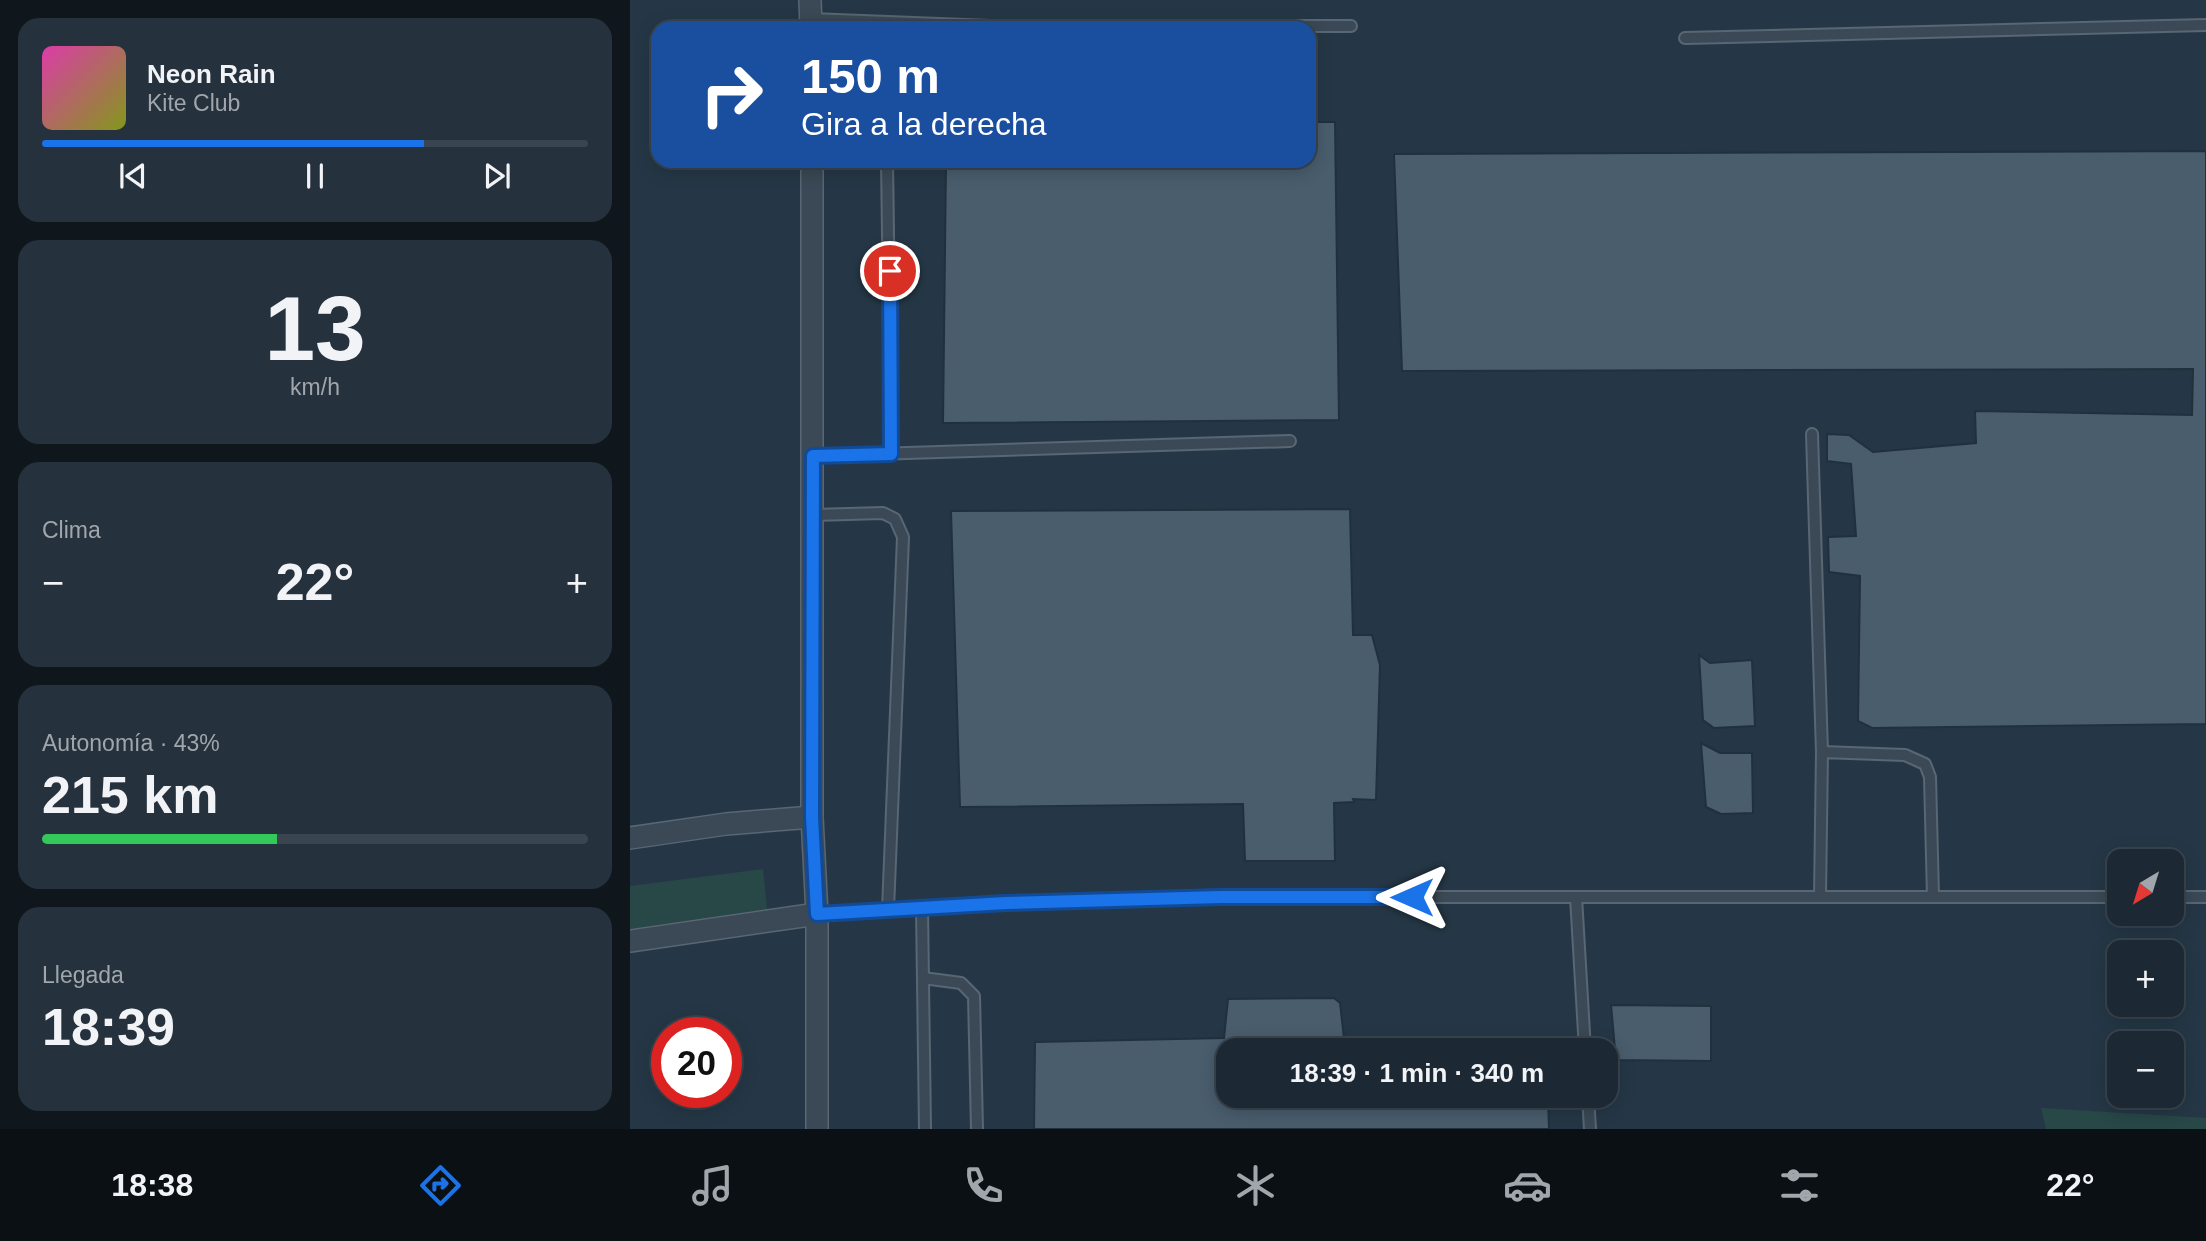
<!DOCTYPE html>
<html lang="es">
<meta charset="utf-8">
<style>
:root{--surface:#1c2934;--page:#25313c;--text:#f1f3f6;--muted:#a0a6ac;--line:#3a454f;--accent:#1a73e8}
body{margin:0;font-family:Arial,sans-serif;background:var(--page);color:var(--text);height:100vh;display:flex;flex-direction:column;font-size:26px;white-space:nowrap}
*{box-sizing:border-box;margin:0}
p{font-size:23px;color:var(--muted)}
.icon{flex:none;width:38px;height:38px;fill:none;stroke:currentColor;stroke-width:2;stroke-linecap:round;stroke-linejoin:round}
.map{position:relative;flex:1;overflow:hidden}
.panel{display:flex;flex-direction:column;gap:18px;padding:18px;background:#0f171d;width:630px}
.panel>*{flex:none}
.guide{position:absolute;left:21px;top:21px;width:665px;height:147px;border-radius:21px;box-shadow:0 4px 18px #0003,0 0 0 2px var(--line);background:#1a4fa0;color:#fff;overflow:hidden}
.needle{width:46px;rotate:218deg}
.buttons{position:absolute;left:1477px;top:849px;display:grid;gap:14px}
.buttons a{display:grid;place-items:center;width:77px;height:77px;border-radius:14px;background:var(--surface);box-shadow:0 4px 18px #0003,0 0 0 2px var(--line);font-size:35px}
.speed{position:absolute;left:21px;top:1017px;display:flex;gap:14px;font-size:35px;font-weight:700;text-align:center}
.speed>*{display:grid;place-content:center;width:91px;height:91px;border-radius:50%;background:var(--surface);box-shadow:0 4px 18px #0003,0 0 0 2px var(--line);line-height:1}
.speed .limit{border:10px solid #d22;background:#fff;color:#111}
.pin{position:absolute;display:grid;place-items:center;width:60px;height:60px;color:#fff;margin:-30px;border:4px solid #fff;border-radius:50%;box-shadow:0 2px 7px #0007}
.me{position:absolute;width:77px;margin:-38px;rotate:270deg;stroke-linejoin:round;filter:drop-shadow(0 0 5px #0008)}
.turn{display:flex;align-items:center;gap:24px;height:147px;padding:0 35px;font-size:32px}
.turn .icon{width:91px;height:91px;stroke-width:2.5}
.turn b{display:block;font-size:49px;line-height:60px}
.big{font-size:52px;font-weight:700;line-height:1.1}
.panel .tile{flex:1;display:flex;flex-direction:column;justify-content:center;gap:10px;min-width:0;padding:0 24px;border-radius:21px;background:var(--page)}
.panel .dial{align-items:center;gap:0}
.dial b{font-size:91px;line-height:1}
.song{display:flex;align-items:center;gap:21px}
.cover{width:84px;height:84px;border-radius:10px;background:linear-gradient(135deg,hsl(320 70% 55%),hsl(70 70% 35%))}
.played{height:7px;border-radius:4px;background:linear-gradient(90deg,var(--accent) 70%,var(--line) 70%)}
.keys{display:flex;justify-content:space-around;direction:ltr}
.heat{display:flex;justify-content:space-between;align-items:center;font-size:38px;direction:ltr}
.charge{height:10px;border-radius:5px;background:linear-gradient(90deg,#34c759 43%,var(--line) 0)}
.trip{position:absolute;left:586px;top:1038px;width:402px;height:70px;border-radius:21px;background:var(--surface);box-shadow:0 4px 18px #0003,0 0 0 2px var(--line);font-weight:700;line-height:70px;text-align:center}
.tabs{display:flex;height:112px;justify-content:space-around;align-items:center;background:#0b1015;color:var(--muted)}
.tabs .icon{width:49px;height:49px}
.tabs .on{color:var(--accent)}
.tabs b{font-size:32px;color:var(--text)}
main{display:flex;flex:1;min-height:0}
.map>svg:first-child{display:block}
.green{fill:#284747}
.building{fill:#495d6d;stroke:#21303d;stroke-width:2}
.lines{fill:none;stroke-linecap:round;stroke-linejoin:round}
.lane-casing{stroke:#596673;stroke-width:14}
.street-casing{stroke:#596673;stroke-width:24}
.lane{stroke:#3a4955;stroke-width:10}
.street{stroke:#3a4955;stroke-width:21}
.route-casing{stroke:#114b97;stroke-width:18}
.route{stroke:#1a73e8;stroke-width:12}
</style>
<main>
<section class="panel">
<div class="tile">
<div class="song"><i class="cover"></i><div><b>Neon Rain</b><p>Kite Club</p></div></div>
<div class="played"></div>
<div class="keys"><svg class="icon" aria-label="previous" viewBox="0 0 24 24"><path d="M18 5L8 12l10 7zM5 5v14"/></svg><svg class="icon" aria-label="pause" viewBox="0 0 24 24"><path d="M8 5v14M16 5v14"/></svg><svg class="icon" aria-label="next" viewBox="0 0 24 24"><path d="M6 5l10 7-10 7zM19 5v14"/></svg></div>
</div>
<div class="tile dial"><b>13</b><p>km/h</p></div>
<div class="tile"><p>Clima</p>
<div class="heat"><a>−</a><b class="big">22°</b><a>+</a></div>
</div>
<div class="tile"><p>Autonomía · 43%</p><b class="big">215 km</b><div class="charge"></div></div>
<div class="tile"><p>Llegada</p><b class="big">18:39</b></div>
</section>
<div class="map">
<svg width="1576" height="1129" viewBox="0 0 1576 1129">
<rect width="100%" height="100%" fill="#253746"/>
<g class="green">
<polygon points="133,869 137,909 0,929 0,886"/>
<polygon points="1411,1108 1576,1118 1576,1129 1416,1129"/>
</g>
<g class="building">
<polygon points="679,122 705,122 709,420 313,423 316,161 679,161"/>
<polygon points="1576,151 1576,724 1242,728 1228,721 1230,576 1199,572 1198,537 1226,536 1221,464 1197,461 1197,434 1219,435 1243,452 1346,443 1345,411 1562,415 1563,369 772,371 764,154"/>
<polygon points="720,509 723,635 742,635 750,665 746,800 723,799 724,802 704,803 705,861 615,861 613,804 330,807 321,511"/>
<polygon points="1069,655 1080,663 1122,660 1125,726 1084,728 1073,720"/>
<polygon points="1071,743 1090,753 1122,753 1123,813 1091,814 1076,807"/>
<polygon points="704,998 710,1003 714,1038 817,1047 900,1042 910,1050 598,1050 598,1096 918,1096 919,1129 404,1129 405,1042 594,1038 598,999"/>
<polygon points="981,1005 1081,1006 1081,1061 986,1060"/>
</g>
<g class="lines">
<g class="lane-casing">
<g id="lane">
<polyline points="181,19 361,26 721,26"/>
<polyline points="1055,38 1576,25"/>
<polyline points="257,161 261,454"/>
<polyline points="1182,434 1192,752"/>
<polyline points="182,456 660,441"/>
<polyline points="183,515 253,513 265,519 273,537 258,910"/>
<polyline points="946,897 955,1050"/>
<polyline points="1190,897 1192,752 1275,755 1295,764 1300,777 1303,897"/>
<polyline points="1542,897 1576,897"/>
<polyline points="292,908 295,1129"/>
<polyline points="187,914 376,903 591,897 1489,897"/>
<polyline points="293,978 331,983 344,996 347,1129"/>
<polyline points="958,1096 960,1129"/>
</g>
</g>
<g class="street-casing">
<g id="street">
<polyline points="180,0 181,28"/>
<polyline points="182,161 182,817 187,914 187,1129"/>
<polyline points="0,838 96,824 182,817"/>
<polyline points="0,941 187,914"/>
</g>
</g>
<use href="#lane" class="lane"/>
<use href="#street" class="street"/>
</g>
<g class="lines">
<g class="route-casing">
<polyline id="route" points="260,271 261,454 183,456 182,817 187,914 376,903 591,897 782,897"/>
</g>
<use href="#route" class="route"/>
</g>
</svg>
<div class="buttons">
<a><svg class="needle" viewBox="-14 -14 28 28"><path d="M0-13l5 13h-10z" fill="#e53935"/><path d="M0 13l5-13h-10z" fill="#a0a6ac"/></svg></a>
<a>+</a>
<a>−</a>
</div>
<div class="speed"><div class="limit">20</div></div>
<div class="pin" style="left:260px;top:271px;background:#d93025"><svg class="icon" aria-label="arrive" viewBox="0 0 24 24"><path d="M6 21V4h12l-3 4 3 4H6"/></svg></div>
<svg class="me" style="left:782px;top:897px" viewBox="-20 -20 40 40"><path d="M0-17L14 15 0 8-14 15z" fill="#1a73e8" stroke="#fff" stroke-width="4"/></svg>
<div class="trip">18:39 · 1 min · 340 m</div>
<div class="guide">
<div class="turn"><svg class="icon" aria-label="right" viewBox="0 0 24 24"><path d="M7 20v-9h11M14 6l5 5-5 5"/></svg><div><b>150 m</b>Gira a la derecha</div></div>
</div>
</div>
</main>
<nav class="tabs">
<b>18:38</b>
<svg class="icon on" aria-label="directions" viewBox="0 0 24 24"><path d="M12 3l9 9-9 9-9-9zM9 14v-3h6M13 9l2 2-2 2"/></svg>
<svg class="icon" aria-label="music" viewBox="0 0 24 24"><path d="M9 18V5l10-2v13"/><circle cx="6" cy="18" r="3"/><circle cx="16" cy="16" r="3"/></svg>
<svg class="icon" aria-label="phone" viewBox="0 0 24 24"><path d="M5 4h4l2 5-3 2q2 4 5 5l2-3 5 2v4C11 20 4 13 5 4z"/></svg>
<svg class="icon" aria-label="climate" viewBox="0 0 24 24"><path d="M12 3v18M4 7l16 10M4 17L20 7"/></svg>
<svg class="icon" aria-label="car" viewBox="0 0 24 24"><path d="M5 17H2v-5l4-1 3-4h7l3 4 3 1v5h-3M9 17h6M6 11h13"/><circle cx="7" cy="17" r="2"/><circle cx="17" cy="17" r="2"/></svg>
<svg class="icon" aria-label="filters" viewBox="0 0 24 24"><path d="M4 7h16M4 17h16"/><circle cx="9" cy="7" r="2"/><circle cx="15" cy="17" r="2"/></svg>
<b>22°</b>
</nav>
